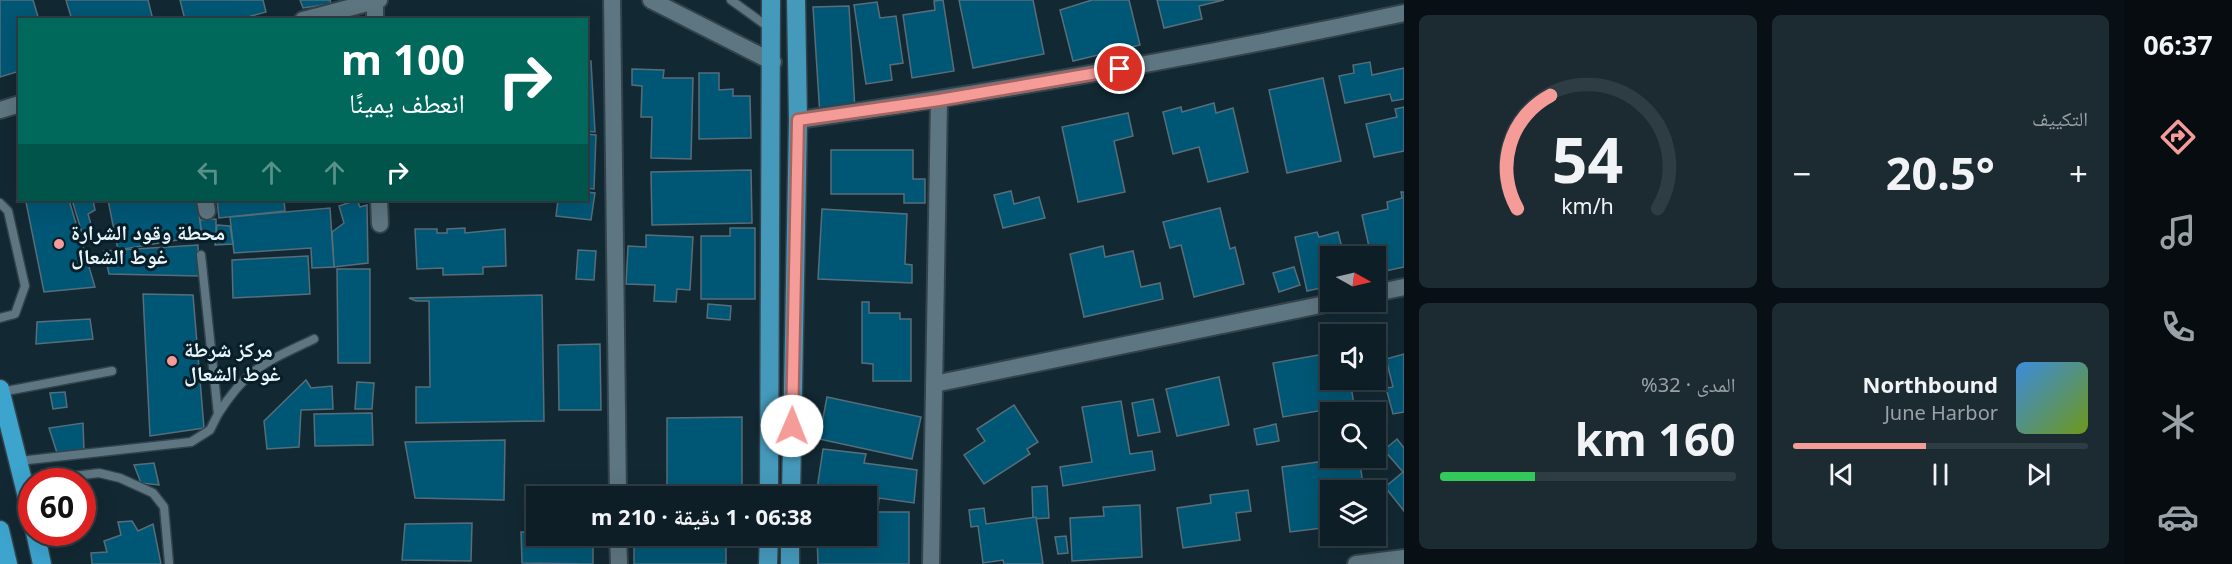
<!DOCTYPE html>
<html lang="ar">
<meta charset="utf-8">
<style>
:root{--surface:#0e1e26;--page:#1c2b32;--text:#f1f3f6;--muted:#9ba2a7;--line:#2e3c43;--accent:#f59b98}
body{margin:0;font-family:"Noto Sans","Noto Naskh Arabic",sans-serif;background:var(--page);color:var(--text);direction:rtl;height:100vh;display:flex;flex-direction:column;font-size:22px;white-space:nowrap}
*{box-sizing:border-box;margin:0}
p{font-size:20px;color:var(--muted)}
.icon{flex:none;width:33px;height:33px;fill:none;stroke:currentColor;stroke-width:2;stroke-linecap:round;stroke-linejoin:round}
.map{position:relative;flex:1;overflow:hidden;direction:ltr}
.panel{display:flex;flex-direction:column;gap:15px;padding:15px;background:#081015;width:720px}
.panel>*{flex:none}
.top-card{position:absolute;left:18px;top:18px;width:570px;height:183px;border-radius:0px;box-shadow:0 6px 24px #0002,0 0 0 2px var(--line);direction:rtl;background:#00695c;color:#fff;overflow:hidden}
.needle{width:39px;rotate:98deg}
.controls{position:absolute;left:1320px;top:246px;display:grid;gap:12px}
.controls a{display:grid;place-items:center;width:66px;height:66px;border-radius:0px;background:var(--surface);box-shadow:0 6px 24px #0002,0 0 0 2px var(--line);font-size:30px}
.speed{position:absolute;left:18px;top:468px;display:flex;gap:12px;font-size:30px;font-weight:700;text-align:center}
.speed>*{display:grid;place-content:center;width:78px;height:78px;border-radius:50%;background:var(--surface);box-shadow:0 6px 24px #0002,0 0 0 2px var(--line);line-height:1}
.speed .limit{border:9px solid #d22;background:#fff;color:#111}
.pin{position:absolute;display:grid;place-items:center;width:51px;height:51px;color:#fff;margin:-26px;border:3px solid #fff;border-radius:50%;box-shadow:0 2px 6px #0007}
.me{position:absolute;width:66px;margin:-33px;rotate:1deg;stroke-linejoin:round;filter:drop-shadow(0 0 4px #0008)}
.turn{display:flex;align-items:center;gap:21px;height:126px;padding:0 24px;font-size:27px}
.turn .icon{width:78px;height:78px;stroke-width:2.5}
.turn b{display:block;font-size:42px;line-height:51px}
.lanes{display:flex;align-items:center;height:57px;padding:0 24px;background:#0003;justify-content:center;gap:30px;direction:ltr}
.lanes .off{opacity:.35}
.big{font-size:45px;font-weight:700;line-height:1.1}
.panel .card{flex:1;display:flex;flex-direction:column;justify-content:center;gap:9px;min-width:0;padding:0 21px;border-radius:9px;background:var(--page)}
.panel .dial{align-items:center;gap:0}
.dial svg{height:156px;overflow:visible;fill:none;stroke:var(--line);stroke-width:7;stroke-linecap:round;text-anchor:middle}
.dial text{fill:var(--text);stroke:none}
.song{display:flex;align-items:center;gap:18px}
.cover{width:72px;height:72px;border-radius:9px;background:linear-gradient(135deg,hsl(210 70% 55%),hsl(80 70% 35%))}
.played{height:6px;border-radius:3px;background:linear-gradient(90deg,var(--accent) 45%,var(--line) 45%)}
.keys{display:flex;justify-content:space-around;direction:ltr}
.heat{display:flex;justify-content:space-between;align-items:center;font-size:33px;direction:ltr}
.charge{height:9px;border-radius:4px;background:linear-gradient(90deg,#34c759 32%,var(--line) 0)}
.panel .tiles{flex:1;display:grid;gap:15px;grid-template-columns:repeat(2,1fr)}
.trip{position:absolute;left:526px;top:486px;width:351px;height:60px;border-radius:0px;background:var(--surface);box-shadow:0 6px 24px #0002,0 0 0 2px var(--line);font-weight:700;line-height:60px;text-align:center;direction:rtl}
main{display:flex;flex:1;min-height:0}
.tabs{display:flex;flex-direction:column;width:108px;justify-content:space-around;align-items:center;background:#060c0f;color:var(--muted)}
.tabs .icon{width:42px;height:42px}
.tabs .on{color:var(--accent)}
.tabs b{font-size:27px;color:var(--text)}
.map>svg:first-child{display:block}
.building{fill:#005775;stroke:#576e7a;stroke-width:1.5}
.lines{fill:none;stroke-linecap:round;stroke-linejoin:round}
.service-casing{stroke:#33434b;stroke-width:11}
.minor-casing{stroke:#33434b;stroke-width:20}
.primary-casing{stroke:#33434b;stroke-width:21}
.trunk-casing{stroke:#33434b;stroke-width:21}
.service{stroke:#5e7681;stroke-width:8}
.minor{stroke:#5e7681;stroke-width:16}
.primary{stroke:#4599bb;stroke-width:18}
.trunk{stroke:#3da4ce;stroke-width:18}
.route-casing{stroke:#9f6563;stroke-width:15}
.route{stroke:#f59b98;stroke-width:10}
.poi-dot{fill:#f59b98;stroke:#081e28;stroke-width:2}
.labels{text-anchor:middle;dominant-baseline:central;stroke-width:6;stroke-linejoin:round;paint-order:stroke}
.poi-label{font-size:21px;font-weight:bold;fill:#e9f7fd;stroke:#081e28;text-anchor:start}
</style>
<main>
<nav class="tabs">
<b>06:37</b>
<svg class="icon on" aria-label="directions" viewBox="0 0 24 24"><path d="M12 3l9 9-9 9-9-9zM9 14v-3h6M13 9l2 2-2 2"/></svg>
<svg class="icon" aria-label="music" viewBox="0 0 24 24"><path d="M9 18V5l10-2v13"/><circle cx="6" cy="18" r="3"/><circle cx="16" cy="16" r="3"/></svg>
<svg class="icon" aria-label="phone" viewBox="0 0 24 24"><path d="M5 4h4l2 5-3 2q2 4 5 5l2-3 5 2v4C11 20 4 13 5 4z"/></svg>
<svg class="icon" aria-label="climate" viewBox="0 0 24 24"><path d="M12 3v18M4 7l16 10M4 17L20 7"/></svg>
<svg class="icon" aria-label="car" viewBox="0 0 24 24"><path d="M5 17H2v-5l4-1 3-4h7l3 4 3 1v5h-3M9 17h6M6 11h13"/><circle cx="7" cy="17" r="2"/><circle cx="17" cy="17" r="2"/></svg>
</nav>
<section class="panel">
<div class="tiles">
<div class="card"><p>التكييف</p>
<div class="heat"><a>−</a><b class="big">20.5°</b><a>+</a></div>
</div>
<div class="card dial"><svg viewBox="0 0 100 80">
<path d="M14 69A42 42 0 1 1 86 69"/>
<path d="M14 69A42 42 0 0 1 31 11" stroke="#f59b98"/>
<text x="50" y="56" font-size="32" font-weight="700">54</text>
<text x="50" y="72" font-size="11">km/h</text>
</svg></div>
<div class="card">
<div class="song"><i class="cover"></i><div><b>Northbound</b><p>June Harbor</p></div></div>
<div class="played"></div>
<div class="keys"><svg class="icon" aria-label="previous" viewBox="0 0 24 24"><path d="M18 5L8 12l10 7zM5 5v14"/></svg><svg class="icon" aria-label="pause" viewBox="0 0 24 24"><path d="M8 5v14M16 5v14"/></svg><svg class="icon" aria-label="next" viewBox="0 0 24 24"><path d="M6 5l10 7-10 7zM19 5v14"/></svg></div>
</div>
<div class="card"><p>المدى · 32%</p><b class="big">160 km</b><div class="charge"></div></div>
</div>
</section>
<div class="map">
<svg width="1404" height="564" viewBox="0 0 1404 564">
<rect width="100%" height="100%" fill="#122832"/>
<g class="building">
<polygon points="0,0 33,0 39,20 20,20 20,71 0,77"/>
<polygon points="66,0 148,0 153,20 72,20"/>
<polygon points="180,0 263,0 266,12 237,20 185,20"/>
<polygon points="300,0 330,0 331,4 303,8"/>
<polygon points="943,0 954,71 912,78 903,15 935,10 934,1"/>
<polygon points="959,0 1033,0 1044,54 973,68"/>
<polygon points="1092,0 1129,0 1140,45 1073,61 1060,10"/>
<polygon points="1157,0 1224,0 1199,6 1202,19 1164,28"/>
<polygon points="877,2 880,18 896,16 903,63 890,65 892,80 866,84 854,5"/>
<polygon points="849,6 855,110 820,116 813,7"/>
<polygon points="586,61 591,61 595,132 586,131"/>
<polygon points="1370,62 1372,75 1404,68 1404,99 1392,101 1390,94 1345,103 1339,76 1354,73 1353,65"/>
<polygon points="632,69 664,70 663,78 693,78 691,159 651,158 652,117 641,117 642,86 632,85"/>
<polygon points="699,73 719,73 719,90 733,89 733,96 750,96 751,138 699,139"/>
<polygon points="1323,78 1341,161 1287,173 1269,90"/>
<polygon points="1214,103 1216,113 1233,108 1248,172 1208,182 1199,147 1173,154 1163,112 1181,107 1182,112"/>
<polygon points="1404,107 1404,151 1374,157 1366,124 1397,117 1395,109"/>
<polygon points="1128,113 1133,136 1114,141 1125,192 1078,202 1062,127"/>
<polygon points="586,134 596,135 594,189 586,188"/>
<polygon points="831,150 913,150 913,179 925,179 925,203 904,203 904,194 831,194"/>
<polygon points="751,170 752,223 652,225 651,172"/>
<polygon points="1011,191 1014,204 1039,197 1045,218 1003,228 994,195"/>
<polygon points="586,192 595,193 591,220 556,216 558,200 586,200"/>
<polygon points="1401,192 1404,192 1404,267 1376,273 1376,256 1371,256 1362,215 1388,209 1387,202 1402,198"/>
<polygon points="21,200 69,200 95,287 44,292 26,202"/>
<polygon points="72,200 93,200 95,210 88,214 92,228 82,233"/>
<polygon points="108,200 197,200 202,236 118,250"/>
<polygon points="217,200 284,200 285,211 219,218"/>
<polygon points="357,200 360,207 367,205 368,263 334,267 332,232 344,223 339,206"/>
<polygon points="330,208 334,267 312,268 311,248 234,253 230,217"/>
<polygon points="1220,208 1230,249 1235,247 1244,284 1194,297 1181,245 1170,248 1163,222"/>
<polygon points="822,209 907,214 905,264 912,265 912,283 818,279"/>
<polygon points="216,219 216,235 202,234 200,220"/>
<polygon points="217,225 230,226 233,244 215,245"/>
<polygon points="465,228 465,233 505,229 506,266 483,267 483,274 443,275 443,268 417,269 415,229 437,229 437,233 447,233 447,229"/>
<polygon points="730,228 755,228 755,299 701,299 701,236 730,236"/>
<polygon points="1317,232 1319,237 1338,232 1344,256 1330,256 1330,286 1307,291 1295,237"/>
<polygon points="646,235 693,237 690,290 677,289 676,302 654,301 655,285 626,284 628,246 646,247"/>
<polygon points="198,245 199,276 109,274 104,251"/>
<polygon points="1103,246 1105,257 1133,251 1141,287 1160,283 1163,299 1084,317 1070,254"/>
<polygon points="578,250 596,251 594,280 576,279"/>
<polygon points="308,256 310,294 233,298 232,260"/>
<polygon points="1294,267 1300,285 1279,292 1273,273"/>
<polygon points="337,269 370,269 370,363 338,363"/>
<polygon points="143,294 193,295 204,428 150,436"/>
<polygon points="542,295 544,421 416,423 416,387 430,387 429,301 416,301 409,298"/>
<polygon points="862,302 869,302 869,313 900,313 900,319 911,319 911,381 873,381 873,364 862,363"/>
<polygon points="708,304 731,306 730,320 707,318"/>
<polygon points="90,319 93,339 36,344 37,322"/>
<polygon points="600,344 601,410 559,410 558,345"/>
<polygon points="1330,353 1330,380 1350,380 1354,405 1283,417 1273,363"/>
<polygon points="1404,354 1404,412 1393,414 1386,388 1393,387 1386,359"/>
<polygon points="1219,377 1229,425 1177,436 1166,389"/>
<polygon points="306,380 311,388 332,386 333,409 301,410 299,447 267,449 264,421"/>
<polygon points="357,382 374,383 372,409 355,409"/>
<polygon points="65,392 67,407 53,409 50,393"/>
<polygon points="827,397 921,417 912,459 819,439"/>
<polygon points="1153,399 1160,432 1138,436 1132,403"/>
<polygon points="1121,401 1130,454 1152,451 1155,470 1063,486 1060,467 1092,462 1082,407"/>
<polygon points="1014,405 1038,442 1027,449 1030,454 984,484 964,455 985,441 977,429"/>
<polygon points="372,413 373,445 315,446 314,414"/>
<polygon points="742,417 742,486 667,487 667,418"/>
<polygon points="83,423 84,451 58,456 49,428"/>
<polygon points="1276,424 1279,441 1257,445 1254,429"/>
<polygon points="1397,439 1404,448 1404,511 1385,487 1403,472 1384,450"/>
<polygon points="505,440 504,500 415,498 405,442"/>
<polygon points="823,449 866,454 864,463 917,470 914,503 879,498 878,510 867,509 867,496 816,496"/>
<polygon points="1332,458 1359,458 1364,490 1330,490 1330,527 1290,532 1282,467 1332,460"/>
<polygon points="154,463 159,485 141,483 134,465"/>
<polygon points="1047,486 1049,518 1033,519 1032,487"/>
<polygon points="1248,490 1251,511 1236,513 1240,540 1183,548 1177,508 1211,503 1210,495"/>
<polygon points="1140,505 1142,557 1072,561 1070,518 1104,516 1103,507"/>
<polygon points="984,508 986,524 1036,517 1043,564 1004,564 1003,560 983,563 978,526 971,527 969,510"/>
<polygon points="867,512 909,512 909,564 818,564 817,536 867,536"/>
<polygon points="132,521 138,531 153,524 161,564 92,564 91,553 107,552 104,541 121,535 118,522"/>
<polygon points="472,523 471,561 402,560 405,524"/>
<polygon points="521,532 537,532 537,536 593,536 593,564 522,563"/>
<rect x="634" y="536" width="92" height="28"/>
<polygon points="1066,536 1068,553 1058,554 1055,537"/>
</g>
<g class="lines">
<g class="service-casing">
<g id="service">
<polyline points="731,0 771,29"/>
<polyline points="0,203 8,211 25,286 15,314 0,318"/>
<polyline points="1,392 112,371"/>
<path d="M218,414C248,367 266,362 314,339"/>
<polyline points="19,461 191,442 210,430 218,414 201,255"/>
<polyline points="24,482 99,473 120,478 153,493 164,507 169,563"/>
</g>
</g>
<g class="minor-casing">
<g id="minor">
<polyline points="612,0 618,496"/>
<polyline points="651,0 773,62"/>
<polyline points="375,1 375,20"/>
<polyline points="303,20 379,0"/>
<polyline points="0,110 20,104"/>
<path d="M798,120C1002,91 1203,56 1404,13"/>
<polyline points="205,200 207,211"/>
<polyline points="379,200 380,224"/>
<polyline points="1376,293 1404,287"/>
<polyline points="934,384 1335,302"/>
<polyline points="618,536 619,564"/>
<polyline points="931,564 939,100"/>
<polyline points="1356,564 1404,558"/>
</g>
</g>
<g class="primary-casing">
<g id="primary">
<polyline points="769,496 771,0"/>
<polyline points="791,496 798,120 796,0"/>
<polyline points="768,564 769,536"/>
<polyline points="790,564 790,536"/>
</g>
</g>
<g class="trunk-casing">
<g id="trunk">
<polyline points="0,389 32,517"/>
<polyline points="0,530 8,564"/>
<polyline points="35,532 42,564"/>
</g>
</g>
<use href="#service" class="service"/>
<use href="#minor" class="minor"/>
<use href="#primary" class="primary"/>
<use href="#trunk" class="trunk"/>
</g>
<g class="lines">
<g class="route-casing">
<polyline id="route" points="792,426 798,120 939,100 1120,69"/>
</g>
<use href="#route" class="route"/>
</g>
<g class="poi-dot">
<circle cx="59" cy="244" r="6"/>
<circle cx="172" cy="361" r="6"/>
</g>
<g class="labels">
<g class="poi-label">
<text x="71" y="232">محطة وقود الشرارة<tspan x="71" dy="24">غوط الشعال</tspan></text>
<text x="184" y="349">مركز شرطة<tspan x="184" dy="24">غوط الشعال</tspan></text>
</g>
</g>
</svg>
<div class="controls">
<a><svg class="needle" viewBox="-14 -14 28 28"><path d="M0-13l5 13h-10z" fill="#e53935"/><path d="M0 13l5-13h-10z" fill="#9ba2a7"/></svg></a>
<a><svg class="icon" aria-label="sound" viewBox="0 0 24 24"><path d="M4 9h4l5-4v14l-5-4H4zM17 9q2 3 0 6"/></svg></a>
<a><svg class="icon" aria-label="search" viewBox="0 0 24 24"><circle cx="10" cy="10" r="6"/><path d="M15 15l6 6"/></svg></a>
<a><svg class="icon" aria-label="layers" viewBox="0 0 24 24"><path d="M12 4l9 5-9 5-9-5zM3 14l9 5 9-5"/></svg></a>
</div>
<div class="speed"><div class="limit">60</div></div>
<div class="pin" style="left:1120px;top:69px;background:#d93025"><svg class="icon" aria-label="arrive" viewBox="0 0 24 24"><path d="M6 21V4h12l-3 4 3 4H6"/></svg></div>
<svg class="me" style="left:792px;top:426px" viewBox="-20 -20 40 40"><circle r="19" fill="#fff"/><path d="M0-13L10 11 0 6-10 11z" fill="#f59b98"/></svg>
<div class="trip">06:38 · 1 دقيقة · 210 m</div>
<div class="top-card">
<div class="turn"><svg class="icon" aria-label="right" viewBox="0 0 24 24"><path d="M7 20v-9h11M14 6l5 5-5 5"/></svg><div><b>100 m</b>انعطف يمينًا</div></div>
<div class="lanes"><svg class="icon off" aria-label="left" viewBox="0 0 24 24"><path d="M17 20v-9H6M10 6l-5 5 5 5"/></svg><svg class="icon off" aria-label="ahead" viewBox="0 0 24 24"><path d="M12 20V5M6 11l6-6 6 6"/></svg><svg class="icon off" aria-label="ahead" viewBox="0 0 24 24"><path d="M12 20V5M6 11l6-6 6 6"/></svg><svg class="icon" aria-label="right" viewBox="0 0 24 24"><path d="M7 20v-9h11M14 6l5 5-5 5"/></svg></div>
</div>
</div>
</main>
